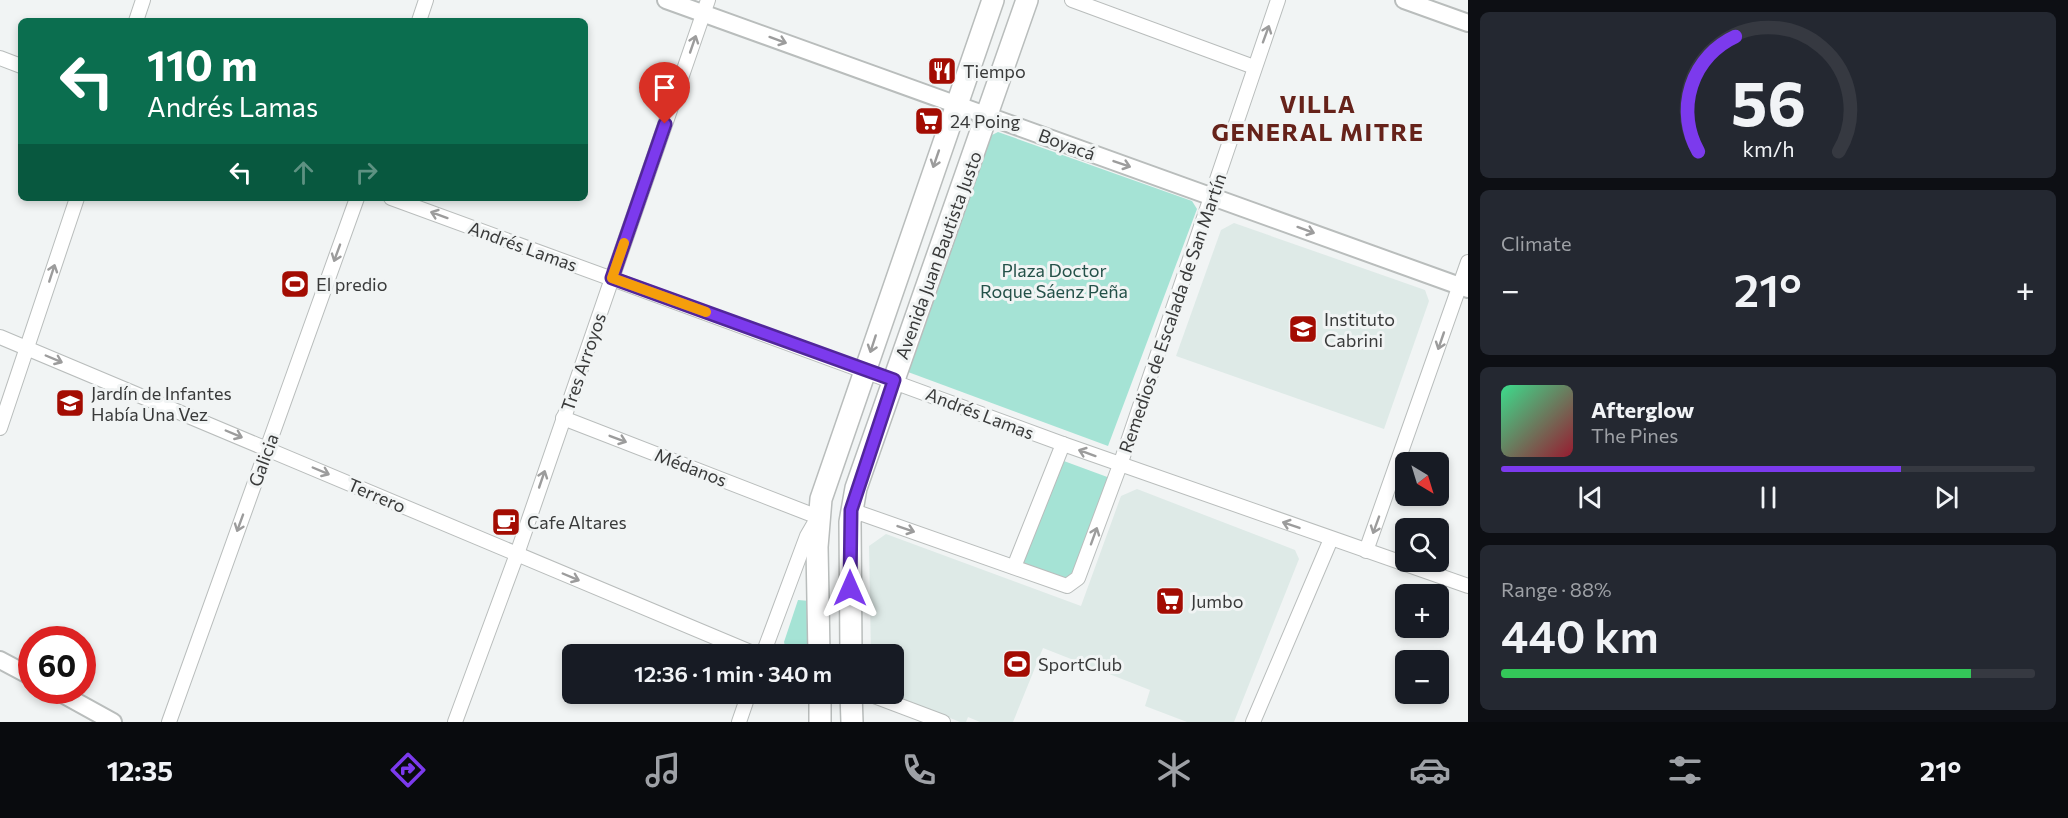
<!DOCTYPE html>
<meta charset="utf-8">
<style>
:root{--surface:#171b24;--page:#242831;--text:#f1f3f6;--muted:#9ea1a6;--line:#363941;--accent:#7c3aed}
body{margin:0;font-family:Commissioner,sans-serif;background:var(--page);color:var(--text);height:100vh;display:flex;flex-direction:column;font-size:22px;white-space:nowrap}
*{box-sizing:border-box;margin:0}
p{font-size:20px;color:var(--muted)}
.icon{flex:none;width:33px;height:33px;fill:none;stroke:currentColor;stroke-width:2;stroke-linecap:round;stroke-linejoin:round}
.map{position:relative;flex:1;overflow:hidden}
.details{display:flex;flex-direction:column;gap:12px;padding:12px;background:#0d0f14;width:600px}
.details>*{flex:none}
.banner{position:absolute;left:18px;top:18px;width:570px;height:183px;border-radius:9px;box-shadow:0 3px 9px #0003;background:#0b6e4f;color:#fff;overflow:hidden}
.needle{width:39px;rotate:142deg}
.controls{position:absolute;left:1395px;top:452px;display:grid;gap:12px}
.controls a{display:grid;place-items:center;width:54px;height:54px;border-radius:9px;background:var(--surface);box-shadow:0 3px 9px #0003;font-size:30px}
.speed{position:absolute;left:18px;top:626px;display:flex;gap:12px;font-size:30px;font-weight:700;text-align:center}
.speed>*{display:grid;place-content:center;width:78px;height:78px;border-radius:50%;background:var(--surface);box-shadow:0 3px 9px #0003;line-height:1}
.speed .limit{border:9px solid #d22;background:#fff;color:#111}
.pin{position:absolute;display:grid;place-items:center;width:51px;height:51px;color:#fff;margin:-62px -26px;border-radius:50% 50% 50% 0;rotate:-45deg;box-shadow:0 0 6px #0007}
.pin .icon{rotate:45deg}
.me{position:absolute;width:66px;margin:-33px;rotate:0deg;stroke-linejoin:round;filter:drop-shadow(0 0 4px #0008)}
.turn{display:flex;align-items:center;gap:21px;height:126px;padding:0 30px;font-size:27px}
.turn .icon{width:78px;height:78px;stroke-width:2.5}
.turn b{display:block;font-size:42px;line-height:51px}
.lanes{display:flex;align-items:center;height:57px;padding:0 30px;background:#0003;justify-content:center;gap:30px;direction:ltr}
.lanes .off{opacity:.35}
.big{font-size:45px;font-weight:600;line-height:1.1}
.details .card{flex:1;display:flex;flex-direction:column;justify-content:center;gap:9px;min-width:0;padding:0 21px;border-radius:9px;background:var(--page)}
.details .dial{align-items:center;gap:0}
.dial svg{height:156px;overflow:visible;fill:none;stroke:var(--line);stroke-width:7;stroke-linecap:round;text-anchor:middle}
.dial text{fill:var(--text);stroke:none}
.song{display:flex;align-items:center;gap:18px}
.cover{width:72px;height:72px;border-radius:9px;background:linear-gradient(135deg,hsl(150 70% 55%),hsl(350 70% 35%))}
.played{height:6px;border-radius:3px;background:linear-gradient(90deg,var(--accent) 75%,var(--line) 75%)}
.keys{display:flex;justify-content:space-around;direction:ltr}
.heat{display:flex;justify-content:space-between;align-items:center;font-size:33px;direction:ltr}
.charge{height:9px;border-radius:4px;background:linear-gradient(90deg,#34c759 88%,var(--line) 0)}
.trip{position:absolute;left:562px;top:644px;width:342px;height:60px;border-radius:9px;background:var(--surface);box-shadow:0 3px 9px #0003;font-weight:600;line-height:60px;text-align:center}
.tab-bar{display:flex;height:96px;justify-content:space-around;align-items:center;background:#090b0e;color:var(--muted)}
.tab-bar .icon{width:42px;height:42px}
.tab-bar .active{color:var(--accent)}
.tab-bar b{font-size:27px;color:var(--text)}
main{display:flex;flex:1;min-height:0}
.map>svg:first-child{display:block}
.built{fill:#deeae7}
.green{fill:#a5e3d5}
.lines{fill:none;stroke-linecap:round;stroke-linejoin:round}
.minor-casing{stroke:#b9bdbc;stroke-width:16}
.tertiary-casing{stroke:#b9bdbc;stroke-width:20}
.primary-casing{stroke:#b9bdbc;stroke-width:24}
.minor{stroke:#fff;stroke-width:14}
.tertiary{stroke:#fff;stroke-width:16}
.primary{stroke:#fff;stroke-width:21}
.oneway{stroke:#9c9c9c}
.route-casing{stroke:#51269a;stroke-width:15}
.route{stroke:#7c3aed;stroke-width:10}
.slow{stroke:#f59e0b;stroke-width:10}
.labels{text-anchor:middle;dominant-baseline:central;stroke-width:6;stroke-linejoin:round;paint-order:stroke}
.poi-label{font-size:18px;fill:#393a3a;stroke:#f1f4f4;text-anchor:start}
.street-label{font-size:18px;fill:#393a3a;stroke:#f1f4f4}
.park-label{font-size:18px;fill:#245149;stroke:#f1f4f4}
.district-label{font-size:24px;font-weight:bold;letter-spacing:1.5px;fill:#66221a;stroke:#f1f4f4}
</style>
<main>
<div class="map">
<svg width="1468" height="722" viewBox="0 0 1468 722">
<rect width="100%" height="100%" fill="#f1f4f4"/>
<g class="built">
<polygon points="1234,223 1425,290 1429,301 1384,429 1176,356 1221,230"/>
<polygon points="1137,489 1295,550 1299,559 1234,722 1187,722 1145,706 1150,690 1043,648 1013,722 980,722 968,717 966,722 960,722 889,693 894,693 894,654 871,654 869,546 886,534 1081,606 1121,496"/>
</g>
<g class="green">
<polygon points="998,132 1192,201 1197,209 1108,446 908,372 988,137"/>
<polygon points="1053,457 1110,478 1072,585 1014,564"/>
<polygon points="798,600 810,601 811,647 807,654 794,654 786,650 784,642"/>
</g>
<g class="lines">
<g class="minor-casing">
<g id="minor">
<polyline points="1072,0 1254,67"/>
<polyline points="136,21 143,0"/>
<polyline points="419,21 426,0"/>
<polyline points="0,58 21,66"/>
<polyline points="391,198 1063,444 1468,586"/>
<polyline points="0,337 755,654"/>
<polyline points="563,418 818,517 807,536 763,654"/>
<polyline points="0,428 77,198"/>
<polyline points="851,510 1067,586 1078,578 1120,465 1278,0"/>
<polyline points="1366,551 1468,262"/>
<polyline points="1014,567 1063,444"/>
<polyline points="866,693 943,722"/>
<polyline points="169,722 357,198"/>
<polyline points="455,722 517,554 708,0"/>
<polyline points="739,722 749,693"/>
<polyline points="1253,722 1331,539"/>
</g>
</g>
<g class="tertiary-casing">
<g id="tertiary">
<polyline points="666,0 1468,289"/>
<polyline points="1404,0 1468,23"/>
<polyline points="0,660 32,677"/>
<polyline points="55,690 113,722"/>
</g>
</g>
<g class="primary-casing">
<g id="primary">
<polyline points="819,654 817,547 821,499 993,0"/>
<polyline points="851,654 850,522 856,488 1027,0"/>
<polyline points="820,693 820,722"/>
<polyline points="851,693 852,722"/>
</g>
</g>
<use href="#minor" class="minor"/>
<use href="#tertiary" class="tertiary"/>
<use href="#primary" class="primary"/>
</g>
<defs><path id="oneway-shaft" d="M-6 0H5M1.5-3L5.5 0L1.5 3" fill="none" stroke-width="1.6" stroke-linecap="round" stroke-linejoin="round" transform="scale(1.5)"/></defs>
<g class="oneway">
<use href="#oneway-shaft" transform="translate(1266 34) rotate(-70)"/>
<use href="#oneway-shaft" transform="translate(778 40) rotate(20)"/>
<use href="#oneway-shaft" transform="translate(693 44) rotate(-71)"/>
<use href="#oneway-shaft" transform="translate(936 159) rotate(109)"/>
<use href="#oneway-shaft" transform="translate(1122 164) rotate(19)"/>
<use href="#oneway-shaft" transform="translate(439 215) rotate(-160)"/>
<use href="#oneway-shaft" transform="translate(1306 230) rotate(20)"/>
<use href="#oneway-shaft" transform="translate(337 253) rotate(110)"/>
<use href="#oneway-shaft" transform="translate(52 273) rotate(-72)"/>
<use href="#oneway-shaft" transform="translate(1441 341) rotate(109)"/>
<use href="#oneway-shaft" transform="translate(873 344) rotate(108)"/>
<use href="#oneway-shaft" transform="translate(54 359) rotate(23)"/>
<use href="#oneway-shaft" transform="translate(234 434) rotate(23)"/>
<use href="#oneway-shaft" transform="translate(618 439) rotate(21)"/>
<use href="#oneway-shaft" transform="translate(1087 453) rotate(-160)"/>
<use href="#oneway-shaft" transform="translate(321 471) rotate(23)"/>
<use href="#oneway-shaft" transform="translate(542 479) rotate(-71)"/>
<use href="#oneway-shaft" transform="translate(240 523) rotate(110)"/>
<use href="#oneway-shaft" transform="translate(1291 525) rotate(-161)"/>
<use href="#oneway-shaft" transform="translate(1376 525) rotate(110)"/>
<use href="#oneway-shaft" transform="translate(906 529) rotate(19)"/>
<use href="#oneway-shaft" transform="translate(1094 536) rotate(-70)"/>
<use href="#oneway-shaft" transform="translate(571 577) rotate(23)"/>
</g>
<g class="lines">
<g class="route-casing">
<polyline id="route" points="665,124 612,278 894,380 851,510 850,588"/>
</g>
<use href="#route" class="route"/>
<polyline class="slow" points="624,243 612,278 706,312"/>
</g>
<defs>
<g id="restaurant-square" transform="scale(1.5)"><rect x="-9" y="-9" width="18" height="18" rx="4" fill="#a30c02" stroke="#f1f4f4"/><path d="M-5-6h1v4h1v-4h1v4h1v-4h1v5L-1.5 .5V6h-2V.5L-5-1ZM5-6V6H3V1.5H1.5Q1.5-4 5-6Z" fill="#fff"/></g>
<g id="supermarket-square" transform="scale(1.5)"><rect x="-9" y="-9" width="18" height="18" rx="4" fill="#a30c02" stroke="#f1f4f4"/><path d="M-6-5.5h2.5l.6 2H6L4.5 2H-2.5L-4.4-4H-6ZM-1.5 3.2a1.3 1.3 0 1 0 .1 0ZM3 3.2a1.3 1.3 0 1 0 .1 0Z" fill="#fff"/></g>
<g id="stadium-square" transform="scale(1.5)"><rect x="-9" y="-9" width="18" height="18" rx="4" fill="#a30c02" stroke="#f1f4f4"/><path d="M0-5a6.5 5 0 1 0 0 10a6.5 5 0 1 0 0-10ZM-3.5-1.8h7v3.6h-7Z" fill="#fff"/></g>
<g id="school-square" transform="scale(1.5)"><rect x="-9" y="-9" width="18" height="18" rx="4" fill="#a30c02" stroke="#f1f4f4"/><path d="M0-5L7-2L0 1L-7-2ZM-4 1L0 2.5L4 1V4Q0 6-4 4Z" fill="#fff"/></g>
<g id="cafe-square" transform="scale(1.5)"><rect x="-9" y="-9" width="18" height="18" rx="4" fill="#a30c02" stroke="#f1f4f4"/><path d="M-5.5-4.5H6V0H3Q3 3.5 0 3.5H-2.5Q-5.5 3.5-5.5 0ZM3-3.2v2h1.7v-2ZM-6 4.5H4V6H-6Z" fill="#fff"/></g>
</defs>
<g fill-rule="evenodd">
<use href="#restaurant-square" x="942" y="71"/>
<use href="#supermarket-square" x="929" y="121"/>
<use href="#stadium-square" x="295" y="284"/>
<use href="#school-square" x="1303" y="329"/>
<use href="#school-square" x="70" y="403"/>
<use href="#cafe-square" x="506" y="522"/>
<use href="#supermarket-square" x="1170" y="601"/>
<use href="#stadium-square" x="1017" y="664"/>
</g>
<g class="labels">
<g class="poi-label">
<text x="963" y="71">Tiempo</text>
<text x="950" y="121">24 Poing</text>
<text x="316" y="284">El predio</text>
<text x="1324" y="319">Instituto<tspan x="1324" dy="21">Cabrini</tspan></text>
<text x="91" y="393">Jardín de Infantes<tspan x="91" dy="21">Había Una Vez</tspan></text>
<text x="527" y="522">Cafe Altares</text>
<text x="1191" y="601">Jumbo</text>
<text x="1038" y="664">SportClub</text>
</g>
<g class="street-label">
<text transform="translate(1067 144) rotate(20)">Boyacá</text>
<text transform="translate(523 246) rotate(20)">Andrés Lamas</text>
<text transform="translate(938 255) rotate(-70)">Avenida Juan Bautista Justo</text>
<text transform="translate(1172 313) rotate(-71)">Remedios de Escalada de San Martín</text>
<text transform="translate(583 362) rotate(-71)">Tres Arroyos</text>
<text transform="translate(980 413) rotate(21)">Andrés Lamas</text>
<text transform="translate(263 460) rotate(-70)">Galicia</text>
<text transform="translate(691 467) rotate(21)">Médanos</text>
<text transform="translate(377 495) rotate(23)">Terrero</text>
</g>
<g class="park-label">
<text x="1054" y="270">Plaza Doctor<tspan x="1054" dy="21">Roque Sáenz Peña</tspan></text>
</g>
<g class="district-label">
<text x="1318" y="103">VILLA<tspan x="1318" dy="28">GENERAL MITRE</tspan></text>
</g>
</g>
</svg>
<div class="controls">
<a><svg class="needle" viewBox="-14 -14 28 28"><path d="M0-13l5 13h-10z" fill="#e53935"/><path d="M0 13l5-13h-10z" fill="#9ea1a6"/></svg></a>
<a><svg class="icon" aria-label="search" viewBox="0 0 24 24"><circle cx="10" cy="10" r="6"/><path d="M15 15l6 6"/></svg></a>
<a>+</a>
<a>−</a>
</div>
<div class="speed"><div class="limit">60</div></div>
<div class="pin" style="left:665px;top:124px;background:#d93025"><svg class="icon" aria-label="arrive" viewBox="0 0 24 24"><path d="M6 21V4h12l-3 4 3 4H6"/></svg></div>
<svg class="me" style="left:850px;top:588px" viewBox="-20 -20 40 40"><path d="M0-17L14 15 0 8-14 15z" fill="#7c3aed" stroke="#fff" stroke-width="4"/></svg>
<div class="trip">12:36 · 1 min · 340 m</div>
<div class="banner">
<div class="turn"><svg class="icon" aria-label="left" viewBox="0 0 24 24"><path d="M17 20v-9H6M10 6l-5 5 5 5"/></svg><div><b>110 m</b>Andrés Lamas</div></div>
<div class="lanes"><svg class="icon" aria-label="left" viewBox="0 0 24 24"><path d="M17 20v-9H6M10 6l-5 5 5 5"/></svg><svg class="icon off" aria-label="ahead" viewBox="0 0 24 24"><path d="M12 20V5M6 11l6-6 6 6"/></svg><svg class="icon off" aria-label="right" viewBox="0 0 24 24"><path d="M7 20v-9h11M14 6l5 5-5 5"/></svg></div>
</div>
</div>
<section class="details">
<div class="card dial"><svg viewBox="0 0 100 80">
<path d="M14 69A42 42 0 1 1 86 69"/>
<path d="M14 69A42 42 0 0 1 33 10" stroke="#7c3aed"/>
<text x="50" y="56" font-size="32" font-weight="700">56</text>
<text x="50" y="72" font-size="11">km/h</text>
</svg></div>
<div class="card"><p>Climate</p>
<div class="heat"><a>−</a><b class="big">21°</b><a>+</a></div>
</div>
<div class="card">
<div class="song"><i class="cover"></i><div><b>Afterglow</b><p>The Pines</p></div></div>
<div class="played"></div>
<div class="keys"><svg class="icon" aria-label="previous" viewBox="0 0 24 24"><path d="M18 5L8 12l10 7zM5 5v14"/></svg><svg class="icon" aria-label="pause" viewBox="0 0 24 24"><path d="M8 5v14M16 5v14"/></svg><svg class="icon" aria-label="next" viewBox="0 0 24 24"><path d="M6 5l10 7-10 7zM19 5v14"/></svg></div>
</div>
<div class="card"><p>Range · 88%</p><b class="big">440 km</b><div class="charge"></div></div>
</section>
</main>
<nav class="tab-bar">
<b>12:35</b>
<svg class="icon active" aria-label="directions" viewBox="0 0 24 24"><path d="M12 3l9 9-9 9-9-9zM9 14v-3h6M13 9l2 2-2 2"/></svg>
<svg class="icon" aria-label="music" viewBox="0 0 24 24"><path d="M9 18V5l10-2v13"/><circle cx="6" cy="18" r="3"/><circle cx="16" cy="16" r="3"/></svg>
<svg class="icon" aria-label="phone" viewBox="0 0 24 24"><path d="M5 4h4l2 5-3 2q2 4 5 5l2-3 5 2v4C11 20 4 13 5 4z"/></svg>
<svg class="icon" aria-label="climate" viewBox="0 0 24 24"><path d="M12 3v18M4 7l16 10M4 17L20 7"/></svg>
<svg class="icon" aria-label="car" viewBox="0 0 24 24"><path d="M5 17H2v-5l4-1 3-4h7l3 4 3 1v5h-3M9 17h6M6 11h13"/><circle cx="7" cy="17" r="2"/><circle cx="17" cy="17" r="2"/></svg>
<svg class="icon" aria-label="filters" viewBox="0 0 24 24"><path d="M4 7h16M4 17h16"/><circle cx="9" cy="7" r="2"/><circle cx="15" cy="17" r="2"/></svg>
<b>21°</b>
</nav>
